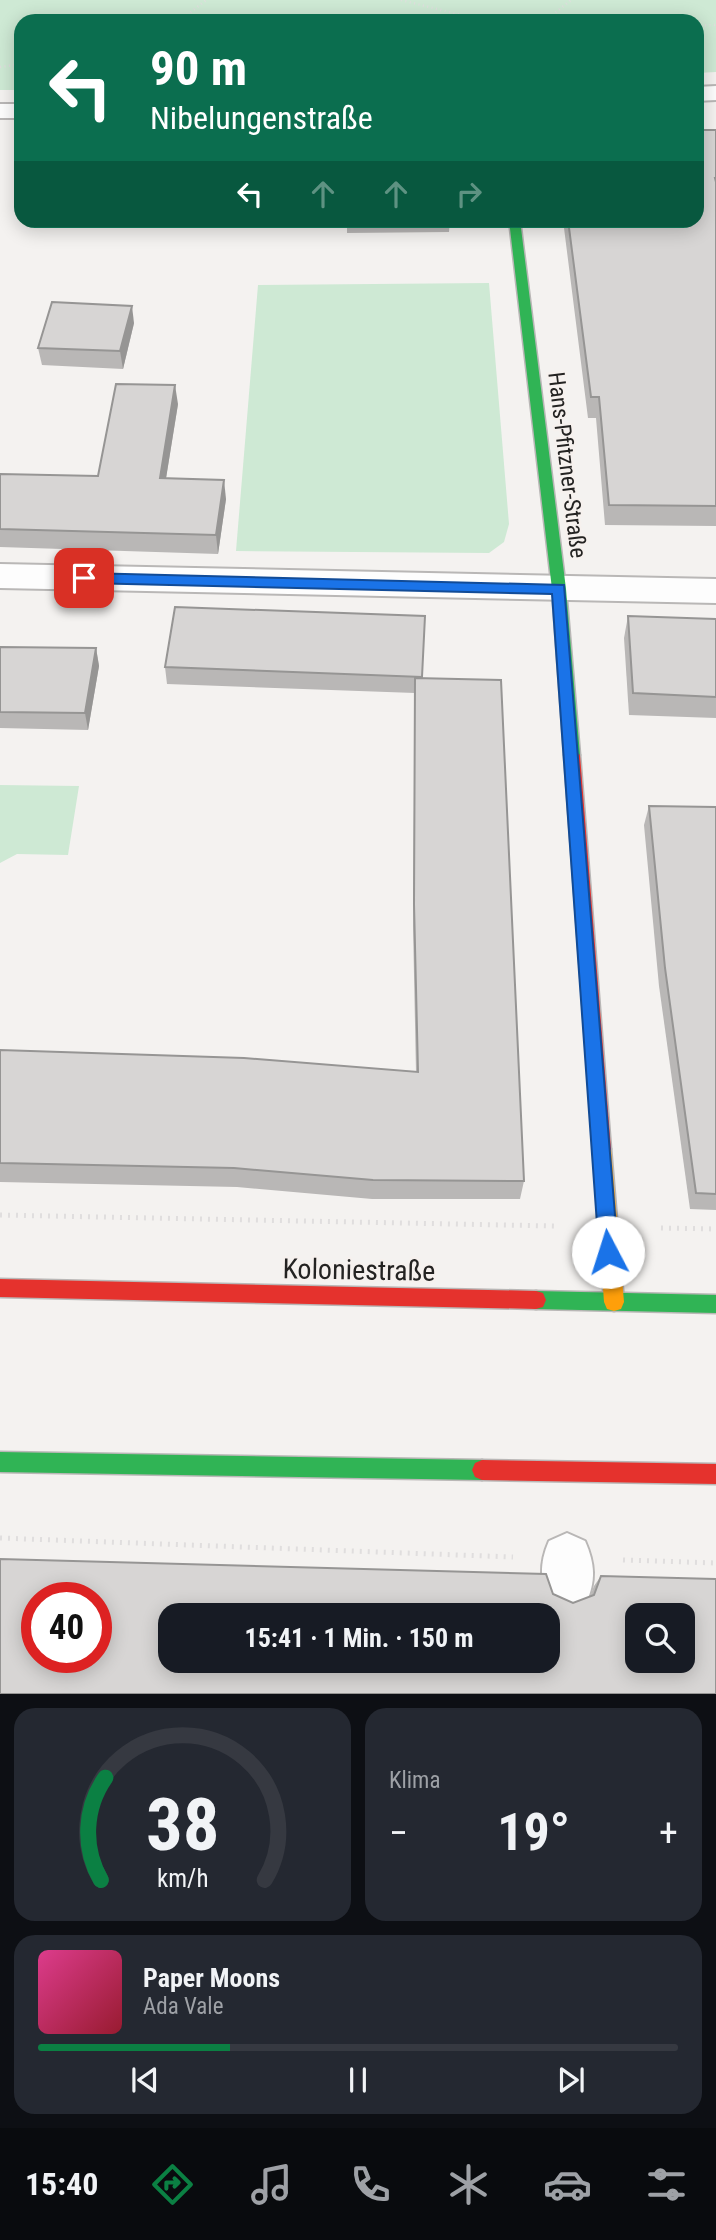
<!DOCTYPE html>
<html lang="de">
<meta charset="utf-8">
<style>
:root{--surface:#171b24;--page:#242831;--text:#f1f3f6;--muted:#9ea1a6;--line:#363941;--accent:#0b8043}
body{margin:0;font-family:"Roboto Condensed",sans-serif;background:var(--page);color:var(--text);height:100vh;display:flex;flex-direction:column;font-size:26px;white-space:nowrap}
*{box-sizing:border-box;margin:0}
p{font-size:23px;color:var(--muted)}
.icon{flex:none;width:38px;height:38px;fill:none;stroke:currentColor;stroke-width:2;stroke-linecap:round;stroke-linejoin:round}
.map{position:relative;height:1694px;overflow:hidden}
.details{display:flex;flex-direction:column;gap:14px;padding:14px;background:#0d0f14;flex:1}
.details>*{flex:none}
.banner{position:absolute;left:14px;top:14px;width:690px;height:214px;border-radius:21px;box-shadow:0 4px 18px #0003;background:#0b6e4f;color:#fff;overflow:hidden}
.fabs{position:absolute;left:625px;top:1603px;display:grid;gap:14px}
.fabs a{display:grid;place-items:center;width:70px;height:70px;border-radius:14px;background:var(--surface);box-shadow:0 4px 18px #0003;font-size:35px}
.speed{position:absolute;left:21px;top:1582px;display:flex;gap:14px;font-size:35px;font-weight:700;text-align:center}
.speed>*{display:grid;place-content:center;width:91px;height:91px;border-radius:50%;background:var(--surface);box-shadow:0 4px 18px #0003;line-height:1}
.speed .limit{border:10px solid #d22;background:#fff;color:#111}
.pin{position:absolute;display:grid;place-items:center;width:60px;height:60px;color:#fff;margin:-30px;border-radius:14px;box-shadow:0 4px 10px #0006}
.me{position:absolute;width:77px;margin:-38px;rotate:355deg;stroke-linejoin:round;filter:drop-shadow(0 0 5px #0008)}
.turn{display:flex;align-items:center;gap:24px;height:147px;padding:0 21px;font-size:32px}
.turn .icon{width:91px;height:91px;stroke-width:2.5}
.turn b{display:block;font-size:49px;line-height:60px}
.lanes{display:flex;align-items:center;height:66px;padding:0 21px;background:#0003;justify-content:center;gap:35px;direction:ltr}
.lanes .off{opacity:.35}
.big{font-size:52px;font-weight:700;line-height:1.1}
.details .widget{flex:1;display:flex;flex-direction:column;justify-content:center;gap:10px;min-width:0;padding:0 24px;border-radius:21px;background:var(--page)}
.details .dial{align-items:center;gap:0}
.dial svg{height:182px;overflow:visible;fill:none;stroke:var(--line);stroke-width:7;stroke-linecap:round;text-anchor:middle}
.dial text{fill:var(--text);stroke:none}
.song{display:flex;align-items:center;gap:21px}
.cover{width:84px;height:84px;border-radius:10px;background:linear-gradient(135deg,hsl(330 70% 55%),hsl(350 70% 35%))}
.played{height:7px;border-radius:4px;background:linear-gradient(90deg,var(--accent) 30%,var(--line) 30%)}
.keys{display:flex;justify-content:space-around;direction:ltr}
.heat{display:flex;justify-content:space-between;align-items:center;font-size:38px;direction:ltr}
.details .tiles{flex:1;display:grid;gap:14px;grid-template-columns:1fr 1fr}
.widget:last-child{grid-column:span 2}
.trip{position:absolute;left:158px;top:1603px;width:402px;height:70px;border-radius:21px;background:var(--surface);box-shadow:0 4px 18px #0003;font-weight:700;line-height:70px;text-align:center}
.menu{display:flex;height:112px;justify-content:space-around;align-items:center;background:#090b0e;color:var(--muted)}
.menu .icon{width:49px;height:49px}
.menu .selected{color:var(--accent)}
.menu b{font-size:32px;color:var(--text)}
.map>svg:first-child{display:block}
.green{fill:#cee9d4}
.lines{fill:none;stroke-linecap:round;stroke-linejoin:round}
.street-casing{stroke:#b9b7b6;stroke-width:4}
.fast-casing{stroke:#b9b7b6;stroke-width:3}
.slow-casing{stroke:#b9b7b6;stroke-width:3}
.jam-casing{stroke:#b9b7b6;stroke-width:3}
.path-far1{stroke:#e0dede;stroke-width:2.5;stroke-dasharray:1 3.5;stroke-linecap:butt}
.path{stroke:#e0dede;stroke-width:5;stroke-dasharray:2 6;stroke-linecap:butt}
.street{fill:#fdfdfd;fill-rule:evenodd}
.fast{fill:#30b455;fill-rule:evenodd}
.slow{fill:#ff9f0a;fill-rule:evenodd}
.jam{fill:#e5322d;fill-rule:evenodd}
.wall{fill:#b9b7b6}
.shaded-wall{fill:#969594}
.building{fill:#d7d5d4;stroke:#969594;stroke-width:2;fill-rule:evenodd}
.route{fill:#1a73e8;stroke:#114b97;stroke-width:2}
.labels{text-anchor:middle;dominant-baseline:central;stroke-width:5;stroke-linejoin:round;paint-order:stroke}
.street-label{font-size:23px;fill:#242322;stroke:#f6f1ee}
.near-street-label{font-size:28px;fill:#242322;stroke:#f6f1ee}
</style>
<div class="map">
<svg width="716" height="1694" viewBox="0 0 716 1694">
<rect width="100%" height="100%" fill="#f4f2f0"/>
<g class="green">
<polygon points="0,0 716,0 716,72 697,73 696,21 21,21 21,90 0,90"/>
<polygon points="489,283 509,524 504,542 489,553 236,551 258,285"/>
<polygon points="0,785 79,786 68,855 17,854 0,863"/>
</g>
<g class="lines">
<g class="street-casing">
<g id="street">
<polygon points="716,86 716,100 696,101 696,87"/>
<rect x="0" y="104" width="21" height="14"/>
<polygon points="0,564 716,579 716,603 0,588"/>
<path d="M567,1533L585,1541C595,1564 596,1581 586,1603L568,1611L550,1603C540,1581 539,1564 549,1541Z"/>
</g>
</g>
<g class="fast-casing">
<g id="fast">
<polygon points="509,220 520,220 566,589 580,755 572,761 564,755 552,589"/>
<polygon points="536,1291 716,1295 716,1313 536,1309 529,1307 526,1300 529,1293"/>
<polygon points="0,1452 482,1460 489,1463 492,1470 489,1477 482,1480 0,1472"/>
</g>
</g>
<g class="slow-casing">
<polygon id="slow" points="602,1141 608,1143 611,1149 624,1302 621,1309 614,1311 607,1309 604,1302 593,1149 596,1143"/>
</g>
<g class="jam-casing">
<g id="jam">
<polygon points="572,749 580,755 611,1149 608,1155 602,1157 596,1155 593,1149 564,755"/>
<polygon points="0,1279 536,1291 543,1293 546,1300 543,1307 536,1309 0,1297"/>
<polygon points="482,1460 716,1464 716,1484 482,1480 475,1477 472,1470 475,1463"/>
</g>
</g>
<g class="path-far1">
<polyline points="401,0 485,21"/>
<polyline points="180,21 206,0"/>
<polyline points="545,21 571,0"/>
<polyline points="696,26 716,25"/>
<polyline points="0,67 21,64"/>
</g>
<g class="path">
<polyline points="0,1215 554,1226"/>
<polyline points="661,1228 716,1229"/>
<polyline points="0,1538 513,1557"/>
<polyline points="623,1560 716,1563"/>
</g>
<use href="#street" class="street"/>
<use href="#fast" class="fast"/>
<use href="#slow" class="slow"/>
<use href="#jam" class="jam"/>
</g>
<g class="wall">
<polygon points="716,130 716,526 605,525 596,418 588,418 563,220 696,220"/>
<polygon points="347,220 450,220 449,232 347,233"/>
<polygon points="134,323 123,369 42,365 38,348"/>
<polygon points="178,404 166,478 226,499 218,554 0,547 0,474 98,476"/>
<polygon points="425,616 422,679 524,1181 520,1199 372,1199 237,1187 0,1182 0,1050 416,1072 413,926 415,693 167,684 165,667"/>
<polygon points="628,616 716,619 716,718 629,715 624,638"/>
<polygon points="0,647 96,648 99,666 88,730 0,728"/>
<polygon points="649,806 716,807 716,1210 690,1209 659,986 644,825"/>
<polygon points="601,1576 716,1694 553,1594 573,1603 590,1597 594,1586"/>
</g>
<g class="shaded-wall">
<polygon points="132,306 134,323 123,369 120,351"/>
<polygon points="175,385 178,404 163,497 160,478"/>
<polygon points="224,480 226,499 218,554 216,535"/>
<polygon points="96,648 99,666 88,730 85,713"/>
</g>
<g class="building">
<polygon points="696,130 716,130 716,178 715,178 716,182 716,506 609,505 599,397 591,397 568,220 696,220"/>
<polygon points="52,302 132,306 120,351 38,348"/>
<polygon points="116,384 175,385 160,478 224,480 216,535 0,529 0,474 98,476"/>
<polygon points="175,607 425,616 422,677 165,667"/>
<polygon points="628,616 716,619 716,697 633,693"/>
<polygon points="0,647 96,648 85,713 0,712"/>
<polygon points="415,678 501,680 524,1181 373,1180 234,1168 0,1163 0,1050 244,1058 418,1072 414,904"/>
<polygon points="649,806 716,807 716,1194 696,1193 665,968"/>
<path d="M0,1559L546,1574L553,1594L573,1603L594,1595L601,1576L716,1579V1694H0ZM37,1598H96V1657H37ZM170,1615H548V1661H170ZM637,1615H682V1661H637Z"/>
</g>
<polygon class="route" points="84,573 564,585 618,1252 615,1258 608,1261 602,1258 599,1252 552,594 84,583 77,578"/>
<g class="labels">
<g class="street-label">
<text transform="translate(567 465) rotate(83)">Hans-Pfitzner-Straße</text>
</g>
<g class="near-street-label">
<text transform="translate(359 1270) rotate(1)">Koloniestraße</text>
</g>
</g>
</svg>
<div class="fabs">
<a><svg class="icon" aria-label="search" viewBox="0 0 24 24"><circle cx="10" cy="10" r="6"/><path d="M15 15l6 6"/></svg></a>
</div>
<div class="speed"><div class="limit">40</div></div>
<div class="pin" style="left:84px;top:578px;background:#d93025"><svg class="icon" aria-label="arrive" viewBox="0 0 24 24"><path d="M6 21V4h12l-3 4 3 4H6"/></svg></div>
<svg class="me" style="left:608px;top:1252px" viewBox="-20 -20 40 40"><circle r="19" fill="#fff"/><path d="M0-13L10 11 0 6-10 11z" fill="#1a73e8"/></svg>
<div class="trip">15:41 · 1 Min. · 150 m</div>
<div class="banner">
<div class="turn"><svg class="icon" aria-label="left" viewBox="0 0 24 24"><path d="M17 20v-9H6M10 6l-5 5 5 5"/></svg><div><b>90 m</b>Nibelungenstraße</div></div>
<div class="lanes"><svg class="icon" aria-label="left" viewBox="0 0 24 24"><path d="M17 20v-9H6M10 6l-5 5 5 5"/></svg><svg class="icon off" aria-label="ahead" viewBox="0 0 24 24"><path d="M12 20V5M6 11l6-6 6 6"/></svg><svg class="icon off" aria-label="ahead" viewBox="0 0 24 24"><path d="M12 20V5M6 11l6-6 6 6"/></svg><svg class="icon off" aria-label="right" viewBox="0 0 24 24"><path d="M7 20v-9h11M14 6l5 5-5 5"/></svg></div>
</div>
</div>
<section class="details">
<div class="tiles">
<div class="widget dial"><svg viewBox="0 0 100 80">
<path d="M14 69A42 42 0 1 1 86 69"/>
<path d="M14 69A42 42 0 0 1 16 24" stroke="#0b8043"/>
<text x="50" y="56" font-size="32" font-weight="700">38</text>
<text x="50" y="72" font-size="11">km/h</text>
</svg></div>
<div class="widget"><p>Klima</p>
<div class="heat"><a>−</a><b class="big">19°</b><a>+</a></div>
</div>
<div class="widget">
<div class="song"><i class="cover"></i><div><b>Paper Moons</b><p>Ada Vale</p></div></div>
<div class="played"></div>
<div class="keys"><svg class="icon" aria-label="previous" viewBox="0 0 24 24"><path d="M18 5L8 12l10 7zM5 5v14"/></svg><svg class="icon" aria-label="pause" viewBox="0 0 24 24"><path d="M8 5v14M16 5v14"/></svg><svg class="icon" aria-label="next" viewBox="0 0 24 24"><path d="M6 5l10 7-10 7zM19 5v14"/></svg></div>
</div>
</div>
</section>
<nav class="menu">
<b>15:40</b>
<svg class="icon selected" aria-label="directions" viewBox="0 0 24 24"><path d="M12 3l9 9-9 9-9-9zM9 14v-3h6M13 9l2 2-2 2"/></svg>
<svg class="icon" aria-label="music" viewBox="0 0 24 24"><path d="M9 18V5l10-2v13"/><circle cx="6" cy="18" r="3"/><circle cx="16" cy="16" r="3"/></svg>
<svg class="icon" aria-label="phone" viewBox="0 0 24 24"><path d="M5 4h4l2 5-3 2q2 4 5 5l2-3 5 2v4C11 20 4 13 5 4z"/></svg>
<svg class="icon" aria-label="climate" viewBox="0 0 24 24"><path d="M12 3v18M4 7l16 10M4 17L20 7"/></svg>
<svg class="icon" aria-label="car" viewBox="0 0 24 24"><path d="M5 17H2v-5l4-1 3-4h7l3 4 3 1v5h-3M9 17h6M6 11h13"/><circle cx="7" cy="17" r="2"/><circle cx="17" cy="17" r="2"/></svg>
<svg class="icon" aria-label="filters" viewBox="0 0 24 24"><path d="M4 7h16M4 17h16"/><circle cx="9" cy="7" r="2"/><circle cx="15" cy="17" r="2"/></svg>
</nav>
